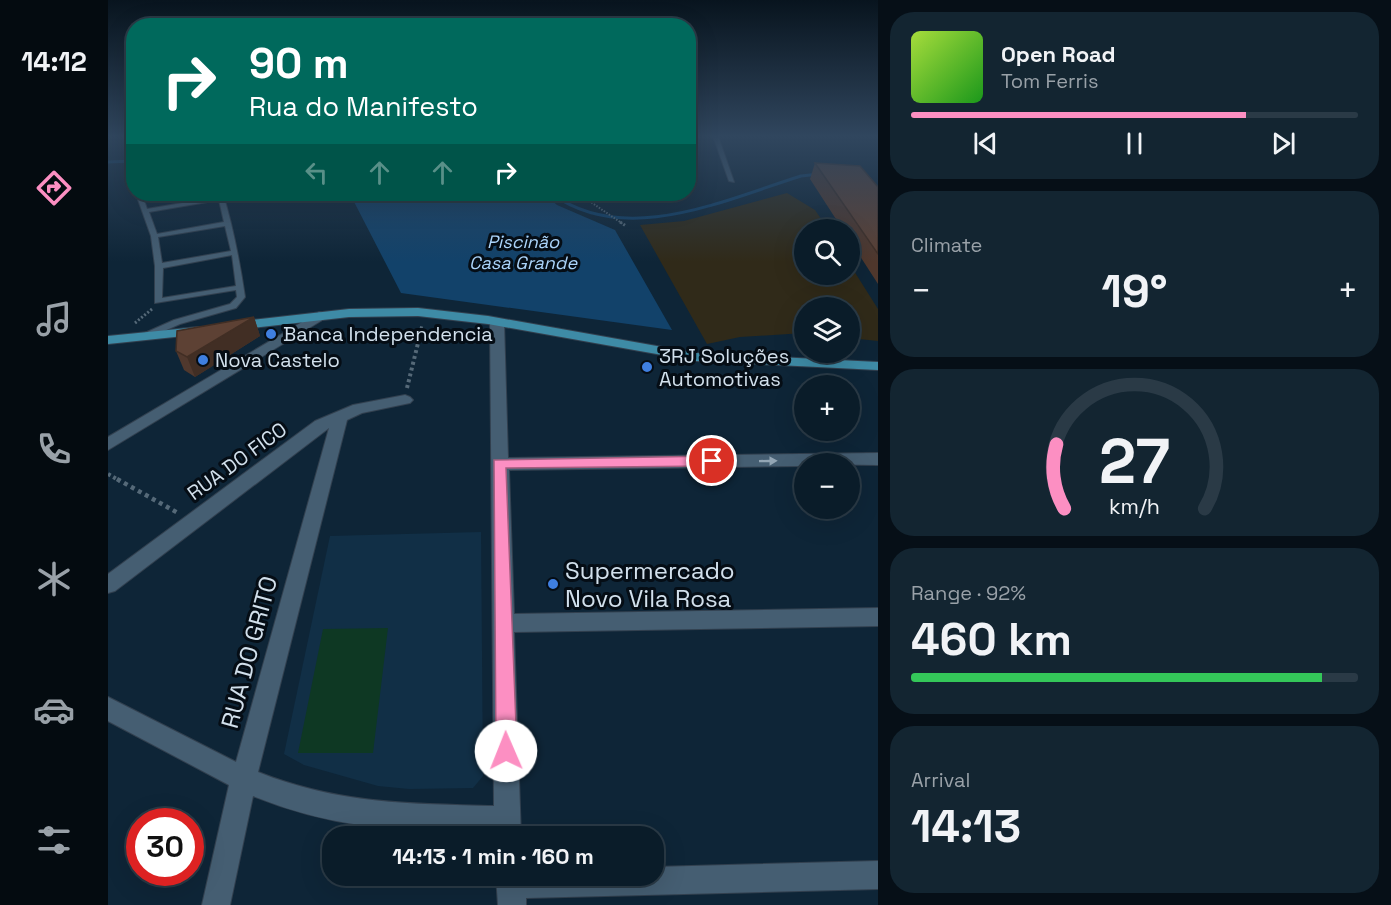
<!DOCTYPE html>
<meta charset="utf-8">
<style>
:root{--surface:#0a1c29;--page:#132531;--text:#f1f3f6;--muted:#99a1a8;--line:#2a3a46;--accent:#fc8fc2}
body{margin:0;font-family:"Space Grotesk",sans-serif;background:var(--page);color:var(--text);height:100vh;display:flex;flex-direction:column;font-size:22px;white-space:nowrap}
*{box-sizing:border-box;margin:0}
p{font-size:20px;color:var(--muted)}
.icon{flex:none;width:33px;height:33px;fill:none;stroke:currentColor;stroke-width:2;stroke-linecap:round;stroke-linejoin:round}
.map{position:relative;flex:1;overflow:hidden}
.sheet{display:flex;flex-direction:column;gap:12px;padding:12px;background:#060f17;width:513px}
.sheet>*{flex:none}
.guide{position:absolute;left:18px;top:18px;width:570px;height:183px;border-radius:24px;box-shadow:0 6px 24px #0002,0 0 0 2px var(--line);background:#00695c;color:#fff;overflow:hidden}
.fabs{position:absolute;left:686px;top:219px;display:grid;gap:12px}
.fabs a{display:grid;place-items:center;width:66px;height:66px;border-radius:50%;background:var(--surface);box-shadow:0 6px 24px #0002,0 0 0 2px var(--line);font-size:30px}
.speed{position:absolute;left:18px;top:808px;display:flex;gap:12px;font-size:30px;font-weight:700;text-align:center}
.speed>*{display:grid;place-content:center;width:78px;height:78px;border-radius:50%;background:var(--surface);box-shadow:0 6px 24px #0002,0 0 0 2px var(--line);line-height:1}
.speed .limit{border:9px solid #d22;background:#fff;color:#111}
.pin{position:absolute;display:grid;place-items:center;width:51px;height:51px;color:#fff;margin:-26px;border:3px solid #fff;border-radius:50%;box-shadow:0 2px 6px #0007}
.me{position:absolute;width:66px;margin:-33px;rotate:359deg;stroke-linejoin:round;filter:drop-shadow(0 0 4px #0008)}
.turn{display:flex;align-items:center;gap:21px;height:126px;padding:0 24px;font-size:27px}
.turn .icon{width:78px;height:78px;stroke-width:2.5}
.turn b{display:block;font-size:42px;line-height:51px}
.lanes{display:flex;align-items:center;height:57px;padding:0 24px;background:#0003;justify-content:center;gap:30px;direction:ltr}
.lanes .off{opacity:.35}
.big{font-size:45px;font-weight:700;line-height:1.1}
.sheet .card{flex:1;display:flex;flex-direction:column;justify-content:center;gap:9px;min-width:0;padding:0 21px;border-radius:24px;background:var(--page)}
.sheet .dial{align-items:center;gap:0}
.dial svg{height:156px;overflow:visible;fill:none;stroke:var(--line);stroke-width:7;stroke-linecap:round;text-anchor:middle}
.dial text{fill:var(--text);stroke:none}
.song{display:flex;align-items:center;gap:18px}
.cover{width:72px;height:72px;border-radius:9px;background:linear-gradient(135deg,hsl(80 70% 55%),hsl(120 70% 35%))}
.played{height:6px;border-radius:3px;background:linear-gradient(90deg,var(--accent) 75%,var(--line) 75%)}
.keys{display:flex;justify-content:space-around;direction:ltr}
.heat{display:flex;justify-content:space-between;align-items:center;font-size:33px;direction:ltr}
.charge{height:9px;border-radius:4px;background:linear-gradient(90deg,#34c759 92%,var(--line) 0)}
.trip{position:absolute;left:214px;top:826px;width:342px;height:60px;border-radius:24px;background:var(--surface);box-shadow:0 6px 24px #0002,0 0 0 2px var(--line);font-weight:700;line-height:60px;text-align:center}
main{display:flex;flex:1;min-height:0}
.tab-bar{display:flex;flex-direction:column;width:108px;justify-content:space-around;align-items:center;background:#040b10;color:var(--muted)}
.tab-bar .icon{width:42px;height:42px}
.tab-bar .selected{color:var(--accent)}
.tab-bar b{font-size:27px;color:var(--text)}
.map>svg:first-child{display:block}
.built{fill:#112f46}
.industrial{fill:#302a19}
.green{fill:#0e3823}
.water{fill:#12426a}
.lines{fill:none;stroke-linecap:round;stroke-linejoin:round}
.stream{stroke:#12426a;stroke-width:3}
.service-casing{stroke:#32404f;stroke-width:2}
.minor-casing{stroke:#32404f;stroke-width:2}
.primary-casing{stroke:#32404f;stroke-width:2}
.path-far3{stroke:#556978;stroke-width:2;stroke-dasharray:1.5 1.5;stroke-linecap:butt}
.path-far2{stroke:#556978;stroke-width:3;stroke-dasharray:2 2;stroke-linecap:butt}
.path-far1{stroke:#556978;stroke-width:4;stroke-dasharray:3 3;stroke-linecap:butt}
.path{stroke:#556978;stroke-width:4.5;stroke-dasharray:4 4;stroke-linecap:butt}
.service{fill:#455e72;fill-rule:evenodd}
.minor{fill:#455e72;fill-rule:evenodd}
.primary{fill:#3e8ba6;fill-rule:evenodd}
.wall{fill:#50382d}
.shaded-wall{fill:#412e24}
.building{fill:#5d4134;stroke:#412e24;stroke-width:1.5}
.oneway{fill:#93a6b5}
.route{fill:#fc8fc2;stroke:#a45d7e;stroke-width:1.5}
.shop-dot{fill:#3f7fe0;stroke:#050d15;stroke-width:2}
.labels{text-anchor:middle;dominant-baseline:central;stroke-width:6;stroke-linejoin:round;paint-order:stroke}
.far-water-label{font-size:18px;font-style:italic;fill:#abd4fa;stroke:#050d15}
.poi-label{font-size:20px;fill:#d2e0ec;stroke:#050d15;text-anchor:start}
.street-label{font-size:20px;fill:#d2e0ec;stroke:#050d15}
.near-poi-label{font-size:24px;fill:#d2e0ec;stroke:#050d15;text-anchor:start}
.near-street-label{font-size:24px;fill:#d2e0ec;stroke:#050d15}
</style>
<main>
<nav class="tab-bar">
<b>14:12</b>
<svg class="icon selected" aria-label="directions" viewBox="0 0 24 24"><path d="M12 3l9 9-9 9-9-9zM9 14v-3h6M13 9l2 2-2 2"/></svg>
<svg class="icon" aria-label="music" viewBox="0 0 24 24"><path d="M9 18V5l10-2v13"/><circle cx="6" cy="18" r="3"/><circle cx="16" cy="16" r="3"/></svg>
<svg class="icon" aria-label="phone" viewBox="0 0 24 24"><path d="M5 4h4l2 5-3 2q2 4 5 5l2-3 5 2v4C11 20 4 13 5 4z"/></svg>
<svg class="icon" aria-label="climate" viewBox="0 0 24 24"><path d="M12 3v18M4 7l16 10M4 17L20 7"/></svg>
<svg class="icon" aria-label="car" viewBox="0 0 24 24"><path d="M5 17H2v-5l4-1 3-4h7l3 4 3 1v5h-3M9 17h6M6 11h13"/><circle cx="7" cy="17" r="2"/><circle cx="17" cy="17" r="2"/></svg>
<svg class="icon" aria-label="filters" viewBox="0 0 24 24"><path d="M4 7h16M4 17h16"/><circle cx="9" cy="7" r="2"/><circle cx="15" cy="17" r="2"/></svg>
</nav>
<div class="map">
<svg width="770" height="905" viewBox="0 0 770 905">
<rect width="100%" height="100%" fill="#0e2537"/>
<polygon class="built" points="373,532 375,776 365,788 301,789 270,786 196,765 176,754 222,536"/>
<polygon class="industrial" points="679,193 707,210 720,229 696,230 696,274 741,274 741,263 770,309 770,341 741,338 741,308 696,308 696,333 632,337 599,344 532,225 576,221"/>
<polygon class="green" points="280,628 265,753 190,753 215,629"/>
<polygon class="water" points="242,194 436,194 449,205 507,230 564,330 293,293"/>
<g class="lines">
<g class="stream">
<polyline points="0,162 26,161"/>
<path d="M444,194C518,247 616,200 693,176L711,174"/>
</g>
<g class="service-casing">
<g id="service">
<polygon points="605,136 610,136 626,182 621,181"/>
<path d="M28,194H34L39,209L110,197L109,194H115C125,227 132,263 137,297L128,308L72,324L36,340H30V336L66,320L122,304L129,297L128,290L47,303V266L43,236ZM111,200L116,222L49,234L41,212ZM117,226L123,251L54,263L50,237ZM124,255L128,286L54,298L55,268Z"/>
</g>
</g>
<g class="minor-casing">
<g id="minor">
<polygon points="211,312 216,313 216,319 0,450 0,437"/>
<path d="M389,318L396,322L400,458L770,453V465L696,464V466L401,470L406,614L770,608V626L406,632L413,837H387V833C295,830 232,831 145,796L122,905H94L121,785L0,721V697L128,762L221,428L7,591L0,593V574L207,421L245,405L297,395L302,397L305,400L302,403L254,413L239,420L150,772C230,804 302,804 386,806L382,322Z"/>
<polygon points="770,861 770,889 418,898 418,905 390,905 388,876 546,876 546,867"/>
</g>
</g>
<g class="primary-casing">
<g id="primary">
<polygon points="310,308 380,316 588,353 770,362 770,370 588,361 380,324 310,316 241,317 125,330 118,326 125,322 241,309"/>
<polygon points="90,327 95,328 95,334 0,344 0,336"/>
</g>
</g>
<polyline class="path-far3" points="471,194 515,224"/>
<g class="path-far2">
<polyline points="512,222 518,226"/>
<polyline points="27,323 44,309"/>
<polyline points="311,336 314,325"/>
</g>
<g class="path-far1">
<polyline points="299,388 312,335"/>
<polyline points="0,474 12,481"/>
</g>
<polyline class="path" points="9,479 70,513"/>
<use href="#service" class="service"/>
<use href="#minor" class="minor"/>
<use href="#primary" class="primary"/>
</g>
<g class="wall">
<polygon points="707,163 770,187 770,284 741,239 741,230 735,230 702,179"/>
<polygon points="146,317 152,336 87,377 76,370 68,351"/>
</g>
<polygon class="shaded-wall" points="146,317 152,336 87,377 79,357"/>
<g class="building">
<polygon points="707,163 752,166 770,187 770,254"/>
<polygon points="146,317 79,357 68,351 69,331"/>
</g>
<defs><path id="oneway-solid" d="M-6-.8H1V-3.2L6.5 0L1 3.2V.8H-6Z" transform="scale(1.5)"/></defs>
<use class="oneway" href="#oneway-solid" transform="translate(660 461) rotate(-1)"/>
<linearGradient id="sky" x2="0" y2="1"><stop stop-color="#08141e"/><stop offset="0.52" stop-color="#30465e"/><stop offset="1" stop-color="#30465e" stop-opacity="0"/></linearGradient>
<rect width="770" height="262" fill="url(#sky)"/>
<polygon class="route" points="604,456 611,461 604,466 398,468 409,751 406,758 398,761 391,758 388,751 386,460"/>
<g class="shop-dot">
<circle cx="163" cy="334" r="6"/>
<circle cx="95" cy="360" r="6"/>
<circle cx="539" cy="367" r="6"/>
<circle cx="445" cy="584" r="6"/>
</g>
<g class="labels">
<g class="far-water-label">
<text x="415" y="241">Piscinão<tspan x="415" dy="21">Casa Grande</tspan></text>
</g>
<g class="poi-label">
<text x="175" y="334">Banca Independencia</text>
<text x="551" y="356">3RJ Soluções<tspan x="551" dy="23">Automotivas</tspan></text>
<text x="107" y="360">Nova Castelo</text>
</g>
<g class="street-label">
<text transform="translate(129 461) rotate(-36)">RUA DO FICO</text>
</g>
<g class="near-poi-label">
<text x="457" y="570">Supermercado<tspan x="457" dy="28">Novo Vila Rosa</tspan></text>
</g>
<g class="near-street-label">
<text transform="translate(141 652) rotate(-75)">RUA DO GRITO</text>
</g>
</g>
</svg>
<div class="fabs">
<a><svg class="icon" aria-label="search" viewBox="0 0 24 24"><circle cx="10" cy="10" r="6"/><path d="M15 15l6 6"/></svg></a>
<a><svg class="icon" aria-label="layers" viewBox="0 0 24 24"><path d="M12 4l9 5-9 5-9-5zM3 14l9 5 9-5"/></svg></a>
<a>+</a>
<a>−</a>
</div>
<div class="speed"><div class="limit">30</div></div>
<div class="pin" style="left:604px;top:461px;background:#d93025"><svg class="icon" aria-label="arrive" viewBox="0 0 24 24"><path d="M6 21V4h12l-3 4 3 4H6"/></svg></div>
<svg class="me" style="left:398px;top:751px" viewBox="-20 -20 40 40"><circle r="19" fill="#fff"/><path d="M0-13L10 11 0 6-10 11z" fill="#fc8fc2"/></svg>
<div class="trip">14:13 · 1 min · 160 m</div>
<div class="guide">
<div class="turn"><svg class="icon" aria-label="right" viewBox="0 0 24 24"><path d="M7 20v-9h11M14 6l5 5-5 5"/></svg><div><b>90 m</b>Rua do Manifesto</div></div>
<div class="lanes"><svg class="icon off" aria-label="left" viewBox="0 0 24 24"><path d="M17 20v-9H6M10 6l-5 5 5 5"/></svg><svg class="icon off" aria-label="ahead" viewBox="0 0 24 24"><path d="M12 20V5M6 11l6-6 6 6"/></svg><svg class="icon off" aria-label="ahead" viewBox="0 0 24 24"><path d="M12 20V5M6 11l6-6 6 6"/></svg><svg class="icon" aria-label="right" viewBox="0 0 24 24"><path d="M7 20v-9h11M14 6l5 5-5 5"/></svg></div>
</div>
</div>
<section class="sheet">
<div class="card">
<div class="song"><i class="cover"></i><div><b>Open Road</b><p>Tom Ferris</p></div></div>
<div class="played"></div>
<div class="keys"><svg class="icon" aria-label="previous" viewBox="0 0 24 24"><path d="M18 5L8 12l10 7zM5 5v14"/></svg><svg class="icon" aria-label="pause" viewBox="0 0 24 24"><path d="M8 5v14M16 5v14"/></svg><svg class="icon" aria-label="next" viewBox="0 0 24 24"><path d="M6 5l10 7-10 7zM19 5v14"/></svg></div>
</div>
<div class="card"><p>Climate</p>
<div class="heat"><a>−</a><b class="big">19°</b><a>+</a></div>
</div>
<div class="card dial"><svg viewBox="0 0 100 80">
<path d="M14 69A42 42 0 1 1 86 69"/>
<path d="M14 69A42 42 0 0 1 10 36" stroke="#fc8fc2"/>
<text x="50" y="56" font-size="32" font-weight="700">27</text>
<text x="50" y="72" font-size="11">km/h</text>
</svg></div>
<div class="card"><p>Range · 92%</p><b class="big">460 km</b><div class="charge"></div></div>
<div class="card"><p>Arrival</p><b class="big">14:13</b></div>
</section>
</main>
